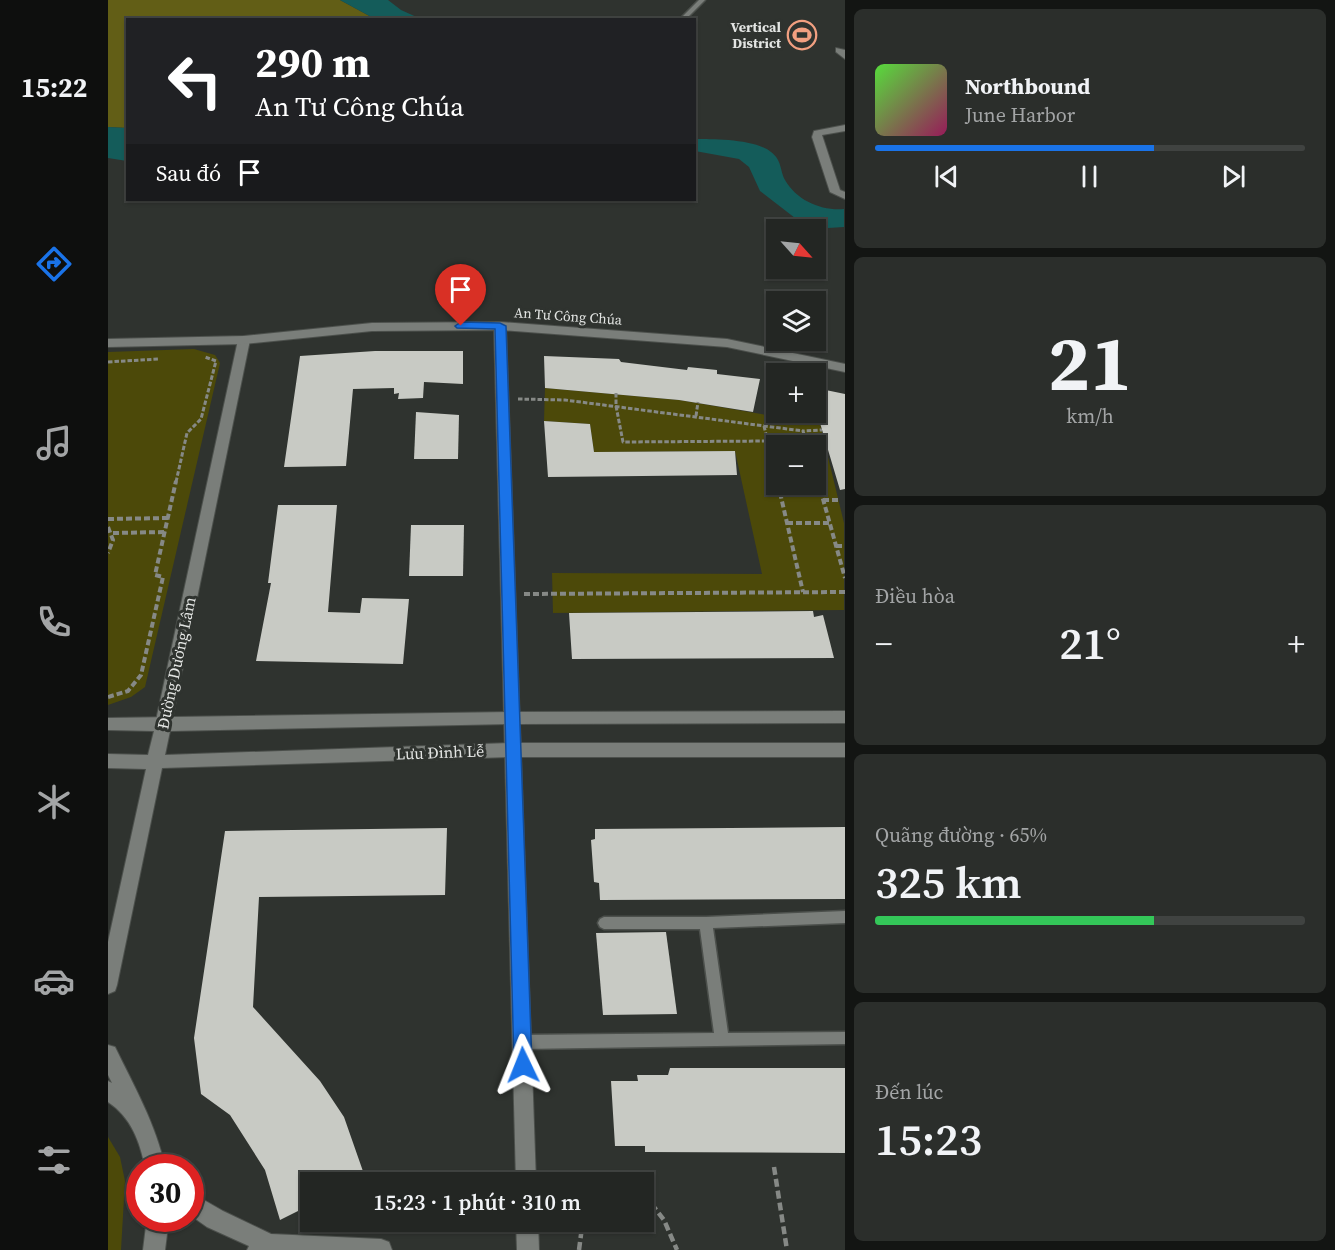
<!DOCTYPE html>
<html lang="vi">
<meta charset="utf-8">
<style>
:root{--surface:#232623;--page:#2b2e2b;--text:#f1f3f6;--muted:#a3a5a6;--line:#404341;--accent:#1a73e8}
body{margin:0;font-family:"Source Serif 4",serif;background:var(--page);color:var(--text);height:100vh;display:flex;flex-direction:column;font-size:22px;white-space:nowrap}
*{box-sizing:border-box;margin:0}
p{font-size:20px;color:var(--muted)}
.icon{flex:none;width:33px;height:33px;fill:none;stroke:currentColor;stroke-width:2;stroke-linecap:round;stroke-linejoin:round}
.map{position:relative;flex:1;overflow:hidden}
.details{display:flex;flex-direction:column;gap:9px;padding:9px;background:#131513;width:490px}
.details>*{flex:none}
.guide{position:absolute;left:18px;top:18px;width:570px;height:183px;border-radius:0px;box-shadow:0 2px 4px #0004,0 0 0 2px var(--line);background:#202124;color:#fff;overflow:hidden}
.needle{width:39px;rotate:117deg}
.buttons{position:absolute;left:658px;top:219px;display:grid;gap:12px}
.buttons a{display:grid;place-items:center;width:60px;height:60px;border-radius:0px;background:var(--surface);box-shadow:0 2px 4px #0004,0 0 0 2px var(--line);font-size:30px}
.speed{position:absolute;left:18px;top:1154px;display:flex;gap:12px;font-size:30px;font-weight:700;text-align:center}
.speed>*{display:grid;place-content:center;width:78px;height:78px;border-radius:50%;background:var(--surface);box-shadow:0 2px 4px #0004,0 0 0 2px var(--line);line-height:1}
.speed .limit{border:9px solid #d22;background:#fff;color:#111}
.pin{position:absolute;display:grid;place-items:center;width:51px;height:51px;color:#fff;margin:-62px -26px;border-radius:50% 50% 50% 0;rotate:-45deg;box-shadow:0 0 6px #0007}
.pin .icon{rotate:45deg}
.me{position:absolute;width:66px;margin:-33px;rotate:358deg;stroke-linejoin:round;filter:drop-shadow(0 0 4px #0008)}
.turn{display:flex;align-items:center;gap:21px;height:126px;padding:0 30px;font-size:27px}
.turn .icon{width:78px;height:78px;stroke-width:2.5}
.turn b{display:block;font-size:42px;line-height:51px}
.then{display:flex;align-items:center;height:57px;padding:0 30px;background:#0003;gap:12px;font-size:22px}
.big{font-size:45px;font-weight:600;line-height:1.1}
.details .tile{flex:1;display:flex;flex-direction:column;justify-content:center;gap:9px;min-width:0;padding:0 21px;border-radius:9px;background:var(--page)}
.details .dial{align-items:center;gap:0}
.dial b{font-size:78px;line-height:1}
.song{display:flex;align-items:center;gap:18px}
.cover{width:72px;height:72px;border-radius:9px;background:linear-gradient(135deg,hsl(110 70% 55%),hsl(330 70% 35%))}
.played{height:6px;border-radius:3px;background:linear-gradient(90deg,var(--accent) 65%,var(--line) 65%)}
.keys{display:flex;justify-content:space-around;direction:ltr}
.heat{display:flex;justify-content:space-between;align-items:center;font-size:33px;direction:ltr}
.charge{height:9px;border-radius:4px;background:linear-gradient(90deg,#34c759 65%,var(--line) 0)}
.trip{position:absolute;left:192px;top:1172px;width:354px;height:60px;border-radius:0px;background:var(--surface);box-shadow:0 2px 4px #0004,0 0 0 2px var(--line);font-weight:600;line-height:60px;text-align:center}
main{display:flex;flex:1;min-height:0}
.dock{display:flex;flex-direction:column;width:108px;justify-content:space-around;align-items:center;background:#0e0f0e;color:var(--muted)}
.dock .icon{width:42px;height:42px}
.dock .selected{color:var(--accent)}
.dock b{font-size:27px;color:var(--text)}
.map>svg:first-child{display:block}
.green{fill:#4c4909;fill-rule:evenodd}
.forest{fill:#625e16}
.water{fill:#145c5a}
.building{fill:#c8cac4}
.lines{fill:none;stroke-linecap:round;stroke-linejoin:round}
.service-casing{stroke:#4c504c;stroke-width:3}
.minor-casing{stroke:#4c504c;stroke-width:2}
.tertiary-casing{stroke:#4c504c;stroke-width:2}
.path-far2{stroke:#868986;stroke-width:3;stroke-dasharray:4.5 2;stroke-linecap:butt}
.path-far1{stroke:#868986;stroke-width:4;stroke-dasharray:6 3;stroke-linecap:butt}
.path{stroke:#868986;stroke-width:4.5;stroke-dasharray:8 4;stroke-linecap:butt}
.service{fill:#7a7e7a;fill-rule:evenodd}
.minor{fill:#7a7e7a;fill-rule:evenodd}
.tertiary{fill:#7a7e7a;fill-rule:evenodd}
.route{fill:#1a73e8;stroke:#114b97;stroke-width:1.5}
.labels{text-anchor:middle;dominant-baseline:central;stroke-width:6;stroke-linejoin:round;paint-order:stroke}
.far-poi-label{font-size:14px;font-weight:bold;fill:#e3e5e3;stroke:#2f332f;text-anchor:end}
.far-street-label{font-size:14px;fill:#e3e5e3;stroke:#2f332f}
.street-label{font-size:16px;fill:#e3e5e3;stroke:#2f332f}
</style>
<main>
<nav class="dock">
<b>15:22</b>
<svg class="icon selected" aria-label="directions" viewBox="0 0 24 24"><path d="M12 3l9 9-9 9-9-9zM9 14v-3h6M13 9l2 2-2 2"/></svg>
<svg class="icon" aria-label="music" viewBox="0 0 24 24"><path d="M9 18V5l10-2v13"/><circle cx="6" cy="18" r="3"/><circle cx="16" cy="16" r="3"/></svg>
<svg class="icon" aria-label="phone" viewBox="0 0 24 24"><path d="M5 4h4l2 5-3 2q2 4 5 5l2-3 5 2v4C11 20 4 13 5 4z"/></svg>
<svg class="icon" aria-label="climate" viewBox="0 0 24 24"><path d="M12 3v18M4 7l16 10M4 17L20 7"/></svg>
<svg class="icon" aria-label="car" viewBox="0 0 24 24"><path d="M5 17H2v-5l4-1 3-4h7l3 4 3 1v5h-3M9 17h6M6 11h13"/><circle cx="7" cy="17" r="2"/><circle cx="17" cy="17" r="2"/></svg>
<svg class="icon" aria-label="filters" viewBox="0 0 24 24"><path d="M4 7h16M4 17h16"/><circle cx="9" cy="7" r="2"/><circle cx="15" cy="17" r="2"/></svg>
</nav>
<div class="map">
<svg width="737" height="1250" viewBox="0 0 737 1250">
<rect width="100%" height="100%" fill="#2f332f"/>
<g class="green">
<polygon points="86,349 107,355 112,363 37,687 23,697 0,705 0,352"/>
<path d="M437,388L571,400L712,424L736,523V610L445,613L444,573L654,574L627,451L486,452L482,424L436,421ZM669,446H708V484H669Z"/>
<polygon points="0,1137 12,1157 17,1181 13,1250 0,1250"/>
</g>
<polygon class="forest" points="0,0 232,0 267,19 20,20 19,128 0,127"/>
<g class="water">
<polygon points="232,0 280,0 293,10 313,19 267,19"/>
<polygon points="0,127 19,128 19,161 0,158"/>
<path d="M587,139C606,139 647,139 663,152C674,160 672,171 677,180C689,201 714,211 736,209V227L720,228L687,218L652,191L641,167L631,159L587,151Z"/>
</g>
<g class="building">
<polygon points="267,351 355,351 355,384 316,382 315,398 290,399 291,393 286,394 286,388 245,389 238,466 176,467 192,356"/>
<polygon points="436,356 511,359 513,362 579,370 580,367 609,370 609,374 652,379 645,412 571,400 437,388"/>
<polygon points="708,388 737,394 737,489 732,490 712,423 708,422"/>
<polygon points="308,412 351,415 350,459 306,459"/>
<polygon points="436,421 482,424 486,452 627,451 629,475 440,477"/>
<polygon points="170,505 229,505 220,612 252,613 254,598 301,599 295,664 148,661 163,583 160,583"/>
<polygon points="303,525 356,525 355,576 301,576"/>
<polygon points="705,611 706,617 715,615 726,658 464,659 461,613"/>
<polygon points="737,827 737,899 492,900 491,883 486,882 483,840 487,839 487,829"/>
<polygon points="339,828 337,895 151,897 145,1007 212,1081 236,1117 257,1177 247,1182 202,1182 202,1205 172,1220 157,1170 122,1115 93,1094 86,1038 117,831"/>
<polygon points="558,932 569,1014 495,1015 488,933"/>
<polygon points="562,1068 737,1068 737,1153 537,1152 537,1146 507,1146 503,1081 530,1081 529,1075 560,1075"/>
</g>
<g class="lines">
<g class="service-casing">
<g id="service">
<polygon points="591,0 597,0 578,19 574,19 574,17"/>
<polygon points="737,911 737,923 605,928 620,1033 737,1032 737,1044 414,1049 409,1047 407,1042 409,1037 414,1035 606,1033 592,929 496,929 492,927 490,923 492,919 496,917 598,917"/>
</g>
</g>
<g class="minor-casing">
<g id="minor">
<polygon points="728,48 737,50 737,59 728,52"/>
<polygon points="737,125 737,131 714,135 732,190 737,192 737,199 722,192 704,137 706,131"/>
<polygon points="392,322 398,326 428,1182 408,1182 386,326"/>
<polygon points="136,336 142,340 63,725 61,730 55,731 49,730 47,725 130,340"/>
<polygon points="82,1192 115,1211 163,1234 273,1239 281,1242 284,1250 139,1250 141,1246 99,1227 82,1215"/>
<polygon points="408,1221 430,1221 431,1250 409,1250"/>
</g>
</g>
<g class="tertiary-casing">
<g id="tertiary">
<polygon points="392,322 619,339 737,364 737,372 619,347 392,330 264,331 136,344 0,347 0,339 136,336 264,323"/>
<polygon points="737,711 737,723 405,724 62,731 57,755 405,743 737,743 737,757 405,757 54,768 9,985 7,991 0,994 0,942 38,769 0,768 0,754 40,755 46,731 0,730 0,718 405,712"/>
<path d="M0,1045L7,1047C26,1086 48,1125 57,1167H37C32,1142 23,1117 0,1102V1081L4,1083L0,1075Z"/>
<polygon points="39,1218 61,1218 57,1250 35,1250"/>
</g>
</g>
<g class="path-far2">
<polyline points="0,362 50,359"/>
<polyline points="508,393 508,406 515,442 660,441"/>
<polyline points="410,399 457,400 695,431"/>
<polyline points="588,416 590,402"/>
<polyline points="656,426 669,480"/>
<polyline points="700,446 695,431 714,430"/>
<polyline points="708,475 710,482"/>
<polyline points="68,482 79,433 93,419 108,361 97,357"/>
</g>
<g class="path-far1">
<polyline points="710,481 737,578"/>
<polyline points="670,484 695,592"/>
<polyline points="715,500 730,500"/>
<polyline points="0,519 60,518"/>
<polyline points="679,523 721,523"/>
<polyline points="0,527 5,540 0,553"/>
<polyline points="5,533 57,532"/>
<polyline points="728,546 737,546"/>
<polyline points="416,594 737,592"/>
<polyline points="0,697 20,691 33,675 55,577 47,575 68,481"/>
</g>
<g class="path">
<polyline points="666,1167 679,1250"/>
<polyline points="536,1194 556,1220 569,1250"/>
<polyline points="471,1250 474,1227 478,1221"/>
</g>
<use href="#service" class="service"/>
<use href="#minor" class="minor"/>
<use href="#tertiary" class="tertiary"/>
</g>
<polygon class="route" points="353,322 392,323 398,326 424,1065 421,1071 415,1074 409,1071 406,1065 387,329 349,328 347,326"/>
<defs>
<g id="stadium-ring" transform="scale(1.5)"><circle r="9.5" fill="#2f332f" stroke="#f2a081" stroke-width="1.5"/><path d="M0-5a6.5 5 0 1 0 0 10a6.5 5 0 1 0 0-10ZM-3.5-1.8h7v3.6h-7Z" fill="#f2a081"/></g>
</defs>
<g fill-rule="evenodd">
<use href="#stadium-ring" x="694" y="35"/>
</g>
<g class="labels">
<g class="far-poi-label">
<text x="673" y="27">Vertical<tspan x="673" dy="16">District</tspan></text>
</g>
<g class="far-street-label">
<text transform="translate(460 316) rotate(4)">An Tư Công Chúa</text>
</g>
<g class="street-label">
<text transform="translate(68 663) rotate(-78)">Đường Dương Lâm</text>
<text transform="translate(332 752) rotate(-2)">Lưu Đình Lễ</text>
</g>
</g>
</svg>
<div class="buttons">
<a><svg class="needle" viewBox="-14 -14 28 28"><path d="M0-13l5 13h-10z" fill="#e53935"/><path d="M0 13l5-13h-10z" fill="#a3a5a6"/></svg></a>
<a><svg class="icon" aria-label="layers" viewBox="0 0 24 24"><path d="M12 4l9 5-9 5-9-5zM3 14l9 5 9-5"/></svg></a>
<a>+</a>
<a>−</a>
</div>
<div class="speed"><div class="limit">30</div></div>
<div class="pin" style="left:353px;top:326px;background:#d93025"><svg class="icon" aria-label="arrive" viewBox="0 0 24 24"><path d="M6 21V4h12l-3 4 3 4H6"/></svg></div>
<svg class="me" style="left:415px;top:1065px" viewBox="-20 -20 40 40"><path d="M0-17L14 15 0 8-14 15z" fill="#1a73e8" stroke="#fff" stroke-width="4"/></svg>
<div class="trip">15:23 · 1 phút · 310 m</div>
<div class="guide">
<div class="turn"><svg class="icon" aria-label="left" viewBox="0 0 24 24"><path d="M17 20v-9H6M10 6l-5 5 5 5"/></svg><div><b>290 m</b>An Tư Công Chúa</div></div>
<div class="then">Sau đó<svg class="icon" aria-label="arrive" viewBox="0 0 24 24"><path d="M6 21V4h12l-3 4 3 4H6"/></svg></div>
</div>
</div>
<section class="details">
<div class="tile">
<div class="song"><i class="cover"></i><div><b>Northbound</b><p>June Harbor</p></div></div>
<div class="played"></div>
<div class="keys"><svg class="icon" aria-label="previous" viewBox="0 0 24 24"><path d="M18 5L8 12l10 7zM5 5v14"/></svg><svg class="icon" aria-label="pause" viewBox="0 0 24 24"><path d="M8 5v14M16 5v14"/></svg><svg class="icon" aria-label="next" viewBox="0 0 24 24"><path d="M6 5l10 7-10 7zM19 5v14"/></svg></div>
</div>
<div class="tile dial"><b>21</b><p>km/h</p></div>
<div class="tile"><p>Điều hòa</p>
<div class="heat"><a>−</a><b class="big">21°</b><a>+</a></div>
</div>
<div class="tile"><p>Quãng đường · 65%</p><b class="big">325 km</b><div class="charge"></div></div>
<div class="tile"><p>Đến lúc</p><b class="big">15:23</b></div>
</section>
</main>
